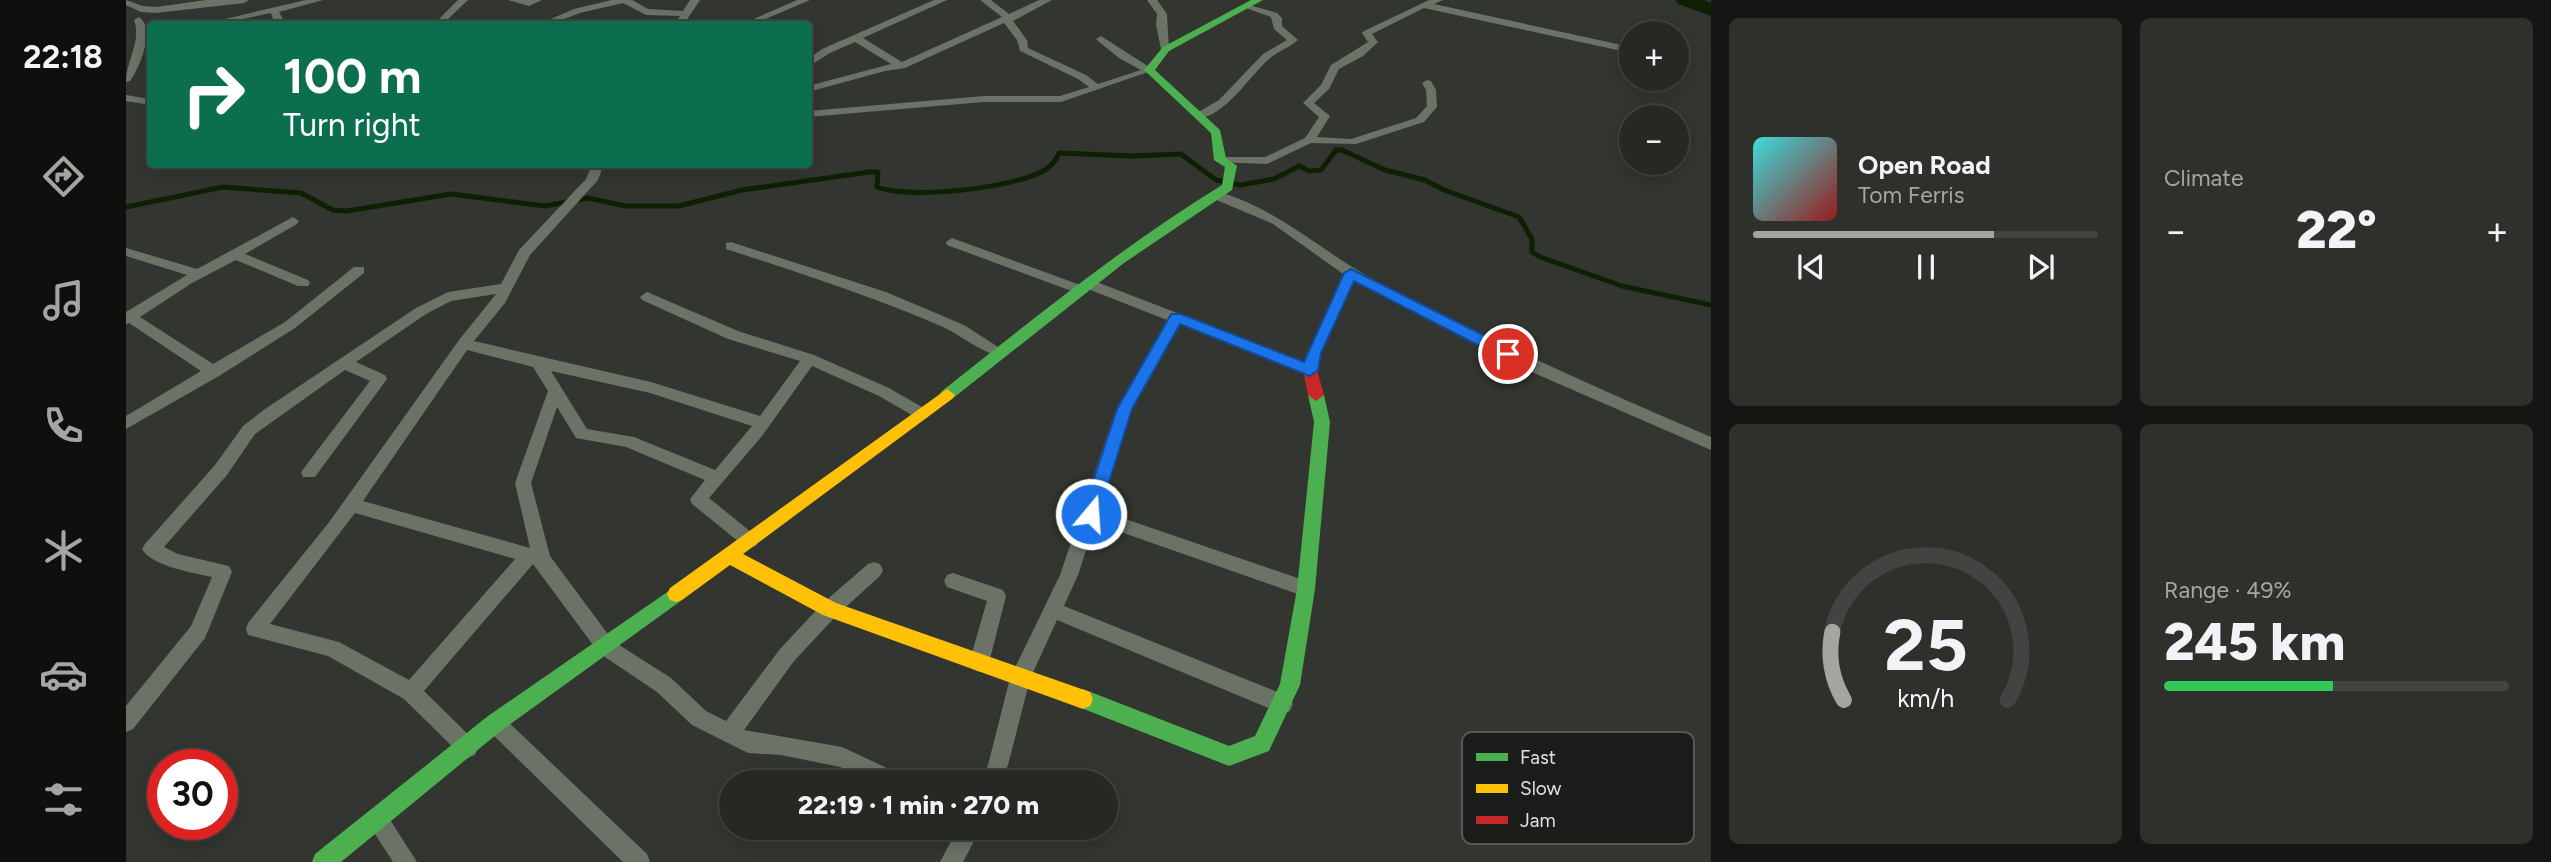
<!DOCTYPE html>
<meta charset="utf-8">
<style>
:root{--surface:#262824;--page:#2e302c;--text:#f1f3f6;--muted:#a4a6a6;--line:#424441;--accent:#a2a5a0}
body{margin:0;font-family:Figtree,sans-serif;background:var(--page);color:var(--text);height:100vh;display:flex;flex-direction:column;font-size:26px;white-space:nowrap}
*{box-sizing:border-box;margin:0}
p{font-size:23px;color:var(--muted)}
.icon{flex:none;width:38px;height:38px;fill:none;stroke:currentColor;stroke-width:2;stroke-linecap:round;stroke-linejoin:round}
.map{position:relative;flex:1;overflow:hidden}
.sheet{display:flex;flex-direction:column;gap:18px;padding:18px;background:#151614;width:840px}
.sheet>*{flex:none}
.guide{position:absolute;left:21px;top:21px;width:665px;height:147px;border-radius:7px;box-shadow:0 4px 18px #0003,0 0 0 2px var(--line);background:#0b6e4f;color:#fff;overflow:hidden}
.tools{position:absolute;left:1493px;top:21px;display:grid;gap:14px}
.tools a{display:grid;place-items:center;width:70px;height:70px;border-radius:50%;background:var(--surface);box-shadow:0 4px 18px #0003,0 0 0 2px var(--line);font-size:35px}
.speed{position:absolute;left:21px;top:749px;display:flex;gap:14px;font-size:35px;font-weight:700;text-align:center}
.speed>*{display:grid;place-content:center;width:91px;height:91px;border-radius:50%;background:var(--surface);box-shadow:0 4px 18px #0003,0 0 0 2px var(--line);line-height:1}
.speed .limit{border:10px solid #d22;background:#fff;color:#111}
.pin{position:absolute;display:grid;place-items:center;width:60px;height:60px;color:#fff;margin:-30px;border:4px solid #fff;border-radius:50%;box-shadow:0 2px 7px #0007}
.me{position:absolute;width:77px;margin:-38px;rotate:18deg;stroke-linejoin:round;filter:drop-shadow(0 0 5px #0008)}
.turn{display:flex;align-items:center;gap:24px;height:147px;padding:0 21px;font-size:32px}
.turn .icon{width:91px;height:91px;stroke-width:2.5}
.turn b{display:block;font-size:49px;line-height:60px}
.big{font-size:52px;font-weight:800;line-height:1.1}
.sheet .tile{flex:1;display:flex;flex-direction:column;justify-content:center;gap:10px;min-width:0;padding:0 24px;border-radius:10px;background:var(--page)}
.sheet .dial{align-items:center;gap:0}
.dial svg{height:182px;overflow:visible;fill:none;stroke:var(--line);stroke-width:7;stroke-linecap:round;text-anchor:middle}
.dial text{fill:var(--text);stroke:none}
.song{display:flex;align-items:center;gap:21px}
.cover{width:84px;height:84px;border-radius:10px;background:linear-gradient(135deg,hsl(180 70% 55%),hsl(0 70% 35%))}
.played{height:7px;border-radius:4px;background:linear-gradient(90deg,var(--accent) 70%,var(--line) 70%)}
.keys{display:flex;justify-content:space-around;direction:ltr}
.heat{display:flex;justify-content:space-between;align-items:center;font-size:38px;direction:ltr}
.charge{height:10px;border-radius:5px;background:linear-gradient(90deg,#34c759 49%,var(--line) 0)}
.sheet .tiles{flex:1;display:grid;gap:18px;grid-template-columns:repeat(2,1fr)}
.trip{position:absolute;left:593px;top:770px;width:399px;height:70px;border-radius:35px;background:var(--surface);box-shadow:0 4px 18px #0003,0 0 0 2px var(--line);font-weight:800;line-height:70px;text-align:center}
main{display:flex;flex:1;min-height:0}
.dock{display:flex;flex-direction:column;width:126px;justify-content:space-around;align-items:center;background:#0f100e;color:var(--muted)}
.dock .icon{width:49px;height:49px}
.dock .current{color:var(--accent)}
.dock b{font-size:32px;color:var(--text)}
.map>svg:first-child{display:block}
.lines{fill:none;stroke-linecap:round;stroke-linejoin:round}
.stream-far1{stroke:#0e2004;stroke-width:4.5}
.stream{stroke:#0e2004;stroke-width:5}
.river{fill:#0e2004;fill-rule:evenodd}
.street{fill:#6a7366;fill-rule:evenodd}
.fast{fill:#4caf50;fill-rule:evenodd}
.slow{fill:#ffc107;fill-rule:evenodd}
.jam{fill:#c62828;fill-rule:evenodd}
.route{fill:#1a73e8;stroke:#114b97;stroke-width:2}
.key{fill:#1b1d1a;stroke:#565854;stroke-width:2}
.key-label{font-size:19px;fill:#dee1dc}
</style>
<main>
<nav class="dock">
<b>22:18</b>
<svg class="icon current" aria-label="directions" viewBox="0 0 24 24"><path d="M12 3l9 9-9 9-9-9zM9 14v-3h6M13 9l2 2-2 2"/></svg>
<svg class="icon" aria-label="music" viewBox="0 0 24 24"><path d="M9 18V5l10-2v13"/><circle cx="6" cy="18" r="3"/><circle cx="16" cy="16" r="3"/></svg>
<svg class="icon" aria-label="phone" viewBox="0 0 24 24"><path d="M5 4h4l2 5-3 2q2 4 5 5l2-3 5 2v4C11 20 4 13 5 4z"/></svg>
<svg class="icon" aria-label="climate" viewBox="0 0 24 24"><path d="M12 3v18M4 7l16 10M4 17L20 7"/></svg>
<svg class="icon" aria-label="car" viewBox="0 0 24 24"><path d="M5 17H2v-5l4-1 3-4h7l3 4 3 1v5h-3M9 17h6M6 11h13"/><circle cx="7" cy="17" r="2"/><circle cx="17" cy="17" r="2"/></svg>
<svg class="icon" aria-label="filters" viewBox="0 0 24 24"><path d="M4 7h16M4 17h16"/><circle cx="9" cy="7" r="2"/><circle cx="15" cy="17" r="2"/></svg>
</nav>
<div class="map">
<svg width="1585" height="862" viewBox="0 0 1585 862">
<rect width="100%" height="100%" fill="#323530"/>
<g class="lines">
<polyline class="stream-far1" points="1210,150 1216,150"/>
<path class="stream" d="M0,207L97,187L175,193L207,210L221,211L325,194L419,206L462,198L499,206H553L616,190L743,172H752L751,187C783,200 889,188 919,170C926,166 930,160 933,153L1006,156L1055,154L1090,180L1114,185L1148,179L1173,166L1183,171L1195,170L1210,150H1216L1259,170L1299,180L1318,190L1393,217L1406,239V252L1414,257L1496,286L1585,305"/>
<polygon class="river" points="1549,0 1578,0 1585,3 1585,16 1552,4"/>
<g class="street">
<polygon points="0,0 17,6 30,7 80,0 123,0 118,3 30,13 15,12 0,5"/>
<polygon points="180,0 197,0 153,12 158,21 150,24 134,24 135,22 147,19 145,13 93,24 77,24"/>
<polygon points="332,0 342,0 317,24 308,24"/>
<polygon points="382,0 416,0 403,6"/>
<polygon points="486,0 506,0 522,9 557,11 564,0 574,0 558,24 549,23 554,16 520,15 497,3 454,13 425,24 413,24 448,9"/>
<polygon points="671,0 684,0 628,24 616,24"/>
<polygon points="808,0 821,0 737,38 776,62 876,17 854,0 865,0 883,14 913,0 926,0 887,21 901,40 902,48 960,75 972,84 1015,70 993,58 972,41 970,39 975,36 1028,70 935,102 858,102 682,117 682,111 858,96 934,96 963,87 952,79 894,51 891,40 878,23 779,68 759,71 682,92 682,86 765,64 729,42 704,53 682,67 682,59 696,49"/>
<polygon points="1021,0 1031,0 1041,14 1043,51 1035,49 1030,25 1031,14"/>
<polygon points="1303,0 1317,0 1308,4 1505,47 1505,53 1298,8 1246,34 1252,42 1250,44 1237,56 1213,69 1203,89 1188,103 1204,116 1191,137 1225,139 1290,118 1301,106 1300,90 1296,83 1301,80 1305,81 1310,90 1311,107 1298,122 1230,144 1185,143 1141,164 1090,162 1090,158 1094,157 1139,157 1179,138 1193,117 1177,103 1195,85 1205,65 1239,44 1242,42 1236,33 1238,31"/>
<path d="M1120,4L1151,13L1156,18V26L1172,40C1164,47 1153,51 1144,58C1125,74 1096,121 1069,118V114L1093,100L1137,54L1161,40L1148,29L1145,17L1120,8Z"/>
<path d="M13,17C30,28 14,68 4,81L0,82C0,61 16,41 8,20Z"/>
<polygon points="0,95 24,99 24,105 0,101"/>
<path d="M466,164H478L472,180L404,255L379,303L348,341L525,382L634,416L674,361L602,339L516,300L514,297L521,292L612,331L688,355L763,388L801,410L804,414L801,418H791L753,396L686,366L636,436L583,498L630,536L633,541L630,546L624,548L618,546L566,504L564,499L579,480L500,447L450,438L431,407L405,483L424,556L487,641L545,678L580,711L600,721L654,649L697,603L742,564L748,562L754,564L757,570L754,576L711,615L668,661L618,730L716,747L776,775L779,782H746L714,767L655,755L622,753L566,725L531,692L473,653L407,564L298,691L349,741L352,748L349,755L342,758L335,755L278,699L202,656L122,635L120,629L122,623L204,521L333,340L370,294L325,301L300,314L230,362L259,375L261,379L189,477H177L175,472L244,381L219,370L129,434L101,475L38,547L52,554L103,566L106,572L79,638L7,729L0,732V706L65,626L86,577C68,573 25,566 16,549L19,544L89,465L117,426L139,409L290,308L322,292L375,284L393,250L460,179ZM341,350L407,367L422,391L389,483L404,548L237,501ZM425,371L524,393L626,426L589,470L508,437L461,429ZM229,513L389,559L283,680L213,642L144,624Z"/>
<path d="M1090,191C1152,208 1197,253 1252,282C1361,339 1472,389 1585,437V450L1401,370L1306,322L1220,276L1147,224L1086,198V192Z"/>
<polygon points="167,217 173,221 171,224 119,254 182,280 184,283 182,286 172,286 110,260 66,283 14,317 87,364 159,322 228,267 238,267 238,273 169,328 93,376 0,429 0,416 75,371 3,323 0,324 0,312 61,275 0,256 0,248 71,269"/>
<polygon points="826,238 957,286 958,281 968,281 1189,366 1191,370 1189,374 1179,374 1053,324 1006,409 973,510 1186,583 1189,589 1186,595 1180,597 969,523 952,575 938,606 1164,697 1167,704 1164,711 1157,714 931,620 904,679 882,765 875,782 855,782 862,765 884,678 934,575 990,409 1041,320 962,289 961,293 951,293 821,245 820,242"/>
<path d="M605,242L760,292L838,325L880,352L878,356C865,359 831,333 817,327C746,296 674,273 600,249V243Z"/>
<polygon points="827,573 877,590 880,596 863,663 860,669 853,672 846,669 843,663 861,601 821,587 818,581 821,575"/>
<polygon points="369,713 376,716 521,854 524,862 497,862 362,730 359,723 362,716"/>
<polygon points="251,809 259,812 291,862 267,862 240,820 243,812"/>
<polygon points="832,828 855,828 837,862 814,862"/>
</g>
<g class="fast">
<path d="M1125,0H1137L1043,51L1029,70L1094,130L1100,158L1111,166L1106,190L998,263L826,399H816L813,395L816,391C907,319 997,246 1096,185L1099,167L1088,160L1085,133L1018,70L1037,47Z"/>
<polygon points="1190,389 1198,395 1204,422 1189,589 1174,685 1143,751 1103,766 950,706 947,699 950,692 957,689 1103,746 1129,736 1154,684 1171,589 1188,422 1182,395"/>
<polygon points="550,586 556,588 559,594 556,600 376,730 215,862 186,862 189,854 362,716"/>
</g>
<polygon class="slow" points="821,389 829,395 826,399 617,554 710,603 964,692 967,699 964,706 957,709 697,615 604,565 556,600 550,602 544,600 541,594 544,588"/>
<polygon class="jam" points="1225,269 1232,273 1195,353 1191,370 1198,395 1190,401 1182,395 1177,370 1181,353 1218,273"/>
</g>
<polygon class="route" points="1225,269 1387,350 1389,354 1382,359 1377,358 1228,281 1195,353 1192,370 1184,376 1054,324 1006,409 973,514 971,519 959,519 956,514 991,409 1045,314 1055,314 1178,362 1218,273"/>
<rect x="1336" y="732" width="232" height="112" rx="10" class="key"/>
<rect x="1350" y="753" width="32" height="8" fill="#4caf50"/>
<rect x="1350" y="784" width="32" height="9" fill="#ffc107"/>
<rect x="1350" y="816" width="32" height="8" fill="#c62828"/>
<g class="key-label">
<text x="1394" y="764">Fast</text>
<text x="1394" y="795">Slow</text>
<text x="1394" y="827">Jam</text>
</g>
</svg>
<div class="tools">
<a>+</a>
<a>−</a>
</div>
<div class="speed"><div class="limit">30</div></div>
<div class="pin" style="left:1382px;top:354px;background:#d93025"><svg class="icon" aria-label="arrive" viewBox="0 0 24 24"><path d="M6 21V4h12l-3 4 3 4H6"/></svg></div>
<svg class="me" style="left:965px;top:514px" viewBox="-20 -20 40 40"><circle r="17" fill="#1a73e8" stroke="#fff" stroke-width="3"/><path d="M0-11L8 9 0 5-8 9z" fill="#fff"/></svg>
<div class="trip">22:19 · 1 min · 270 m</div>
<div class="guide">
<div class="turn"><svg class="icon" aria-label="right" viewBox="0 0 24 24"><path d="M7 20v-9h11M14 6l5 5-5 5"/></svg><div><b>100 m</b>Turn right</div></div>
</div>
</div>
<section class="sheet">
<div class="tiles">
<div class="tile">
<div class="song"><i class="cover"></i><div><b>Open Road</b><p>Tom Ferris</p></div></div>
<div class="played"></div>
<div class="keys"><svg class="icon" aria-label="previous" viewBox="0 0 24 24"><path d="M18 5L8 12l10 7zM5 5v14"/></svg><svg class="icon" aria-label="pause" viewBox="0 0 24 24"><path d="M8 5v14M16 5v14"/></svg><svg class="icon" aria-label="next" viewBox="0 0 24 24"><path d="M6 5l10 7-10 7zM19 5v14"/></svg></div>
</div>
<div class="tile"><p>Climate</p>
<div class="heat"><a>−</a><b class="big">22°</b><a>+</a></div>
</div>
<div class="tile dial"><svg viewBox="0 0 100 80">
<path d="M14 69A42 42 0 1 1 86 69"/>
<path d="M14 69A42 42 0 0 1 9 39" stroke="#a2a5a0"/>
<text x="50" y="56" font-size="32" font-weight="700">25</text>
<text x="50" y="72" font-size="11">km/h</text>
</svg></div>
<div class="tile"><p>Range · 49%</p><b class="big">245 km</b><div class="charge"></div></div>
</div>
</section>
</main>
